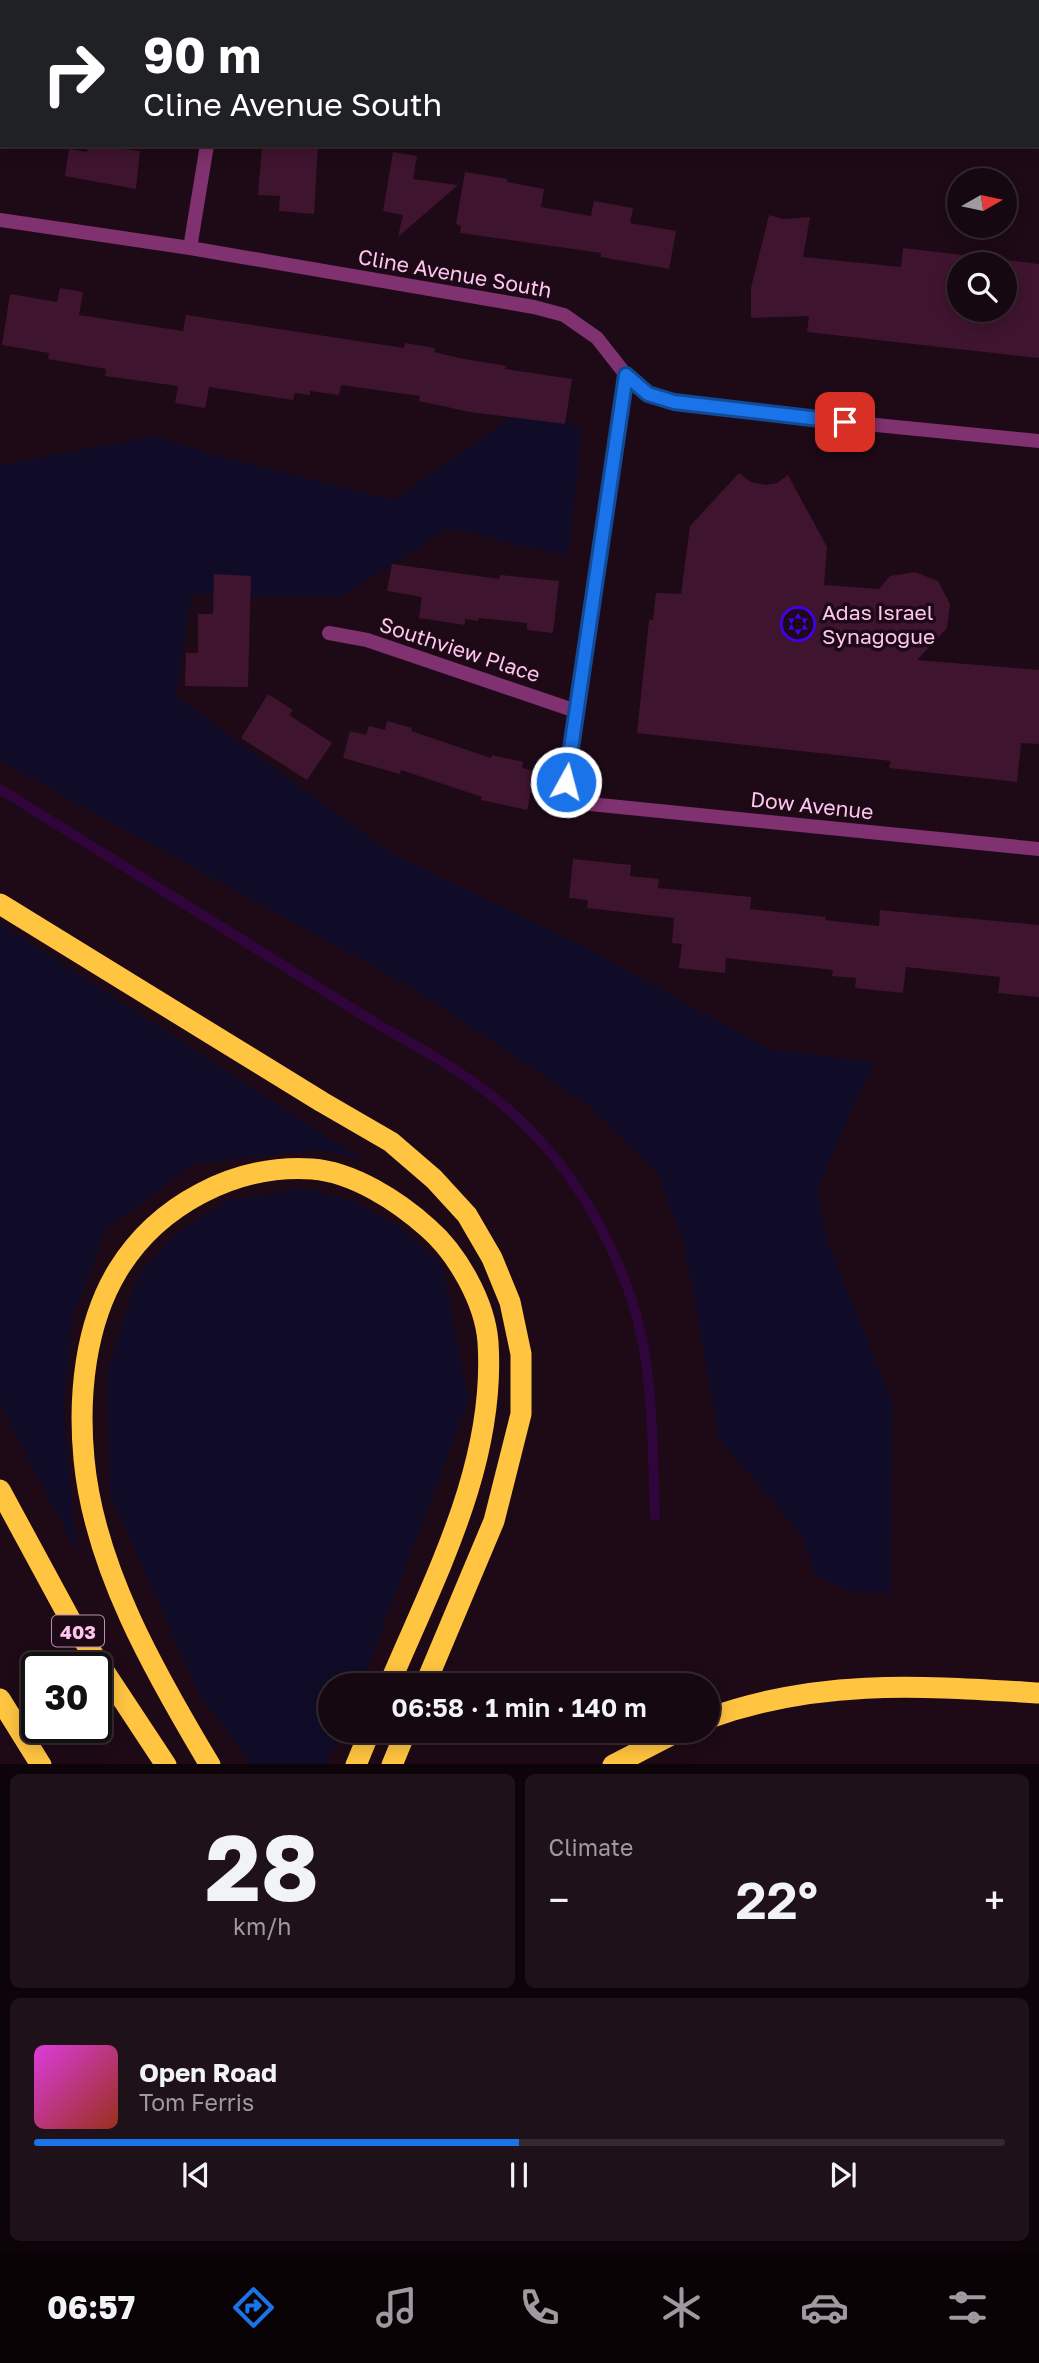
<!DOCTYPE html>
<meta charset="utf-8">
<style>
:root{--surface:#160810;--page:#1f1119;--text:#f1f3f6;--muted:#9e9a9f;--line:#352930;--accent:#1a73e8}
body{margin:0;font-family:"Golos Text",sans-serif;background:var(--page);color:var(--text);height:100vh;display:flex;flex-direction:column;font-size:26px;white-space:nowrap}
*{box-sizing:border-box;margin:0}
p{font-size:23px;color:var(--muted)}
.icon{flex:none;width:38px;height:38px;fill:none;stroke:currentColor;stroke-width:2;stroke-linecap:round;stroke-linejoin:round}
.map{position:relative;height:1764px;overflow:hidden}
.side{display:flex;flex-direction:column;gap:10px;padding:10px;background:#0c0409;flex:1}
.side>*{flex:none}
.hud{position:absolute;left:0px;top:0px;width:1040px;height:147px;box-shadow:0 4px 18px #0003,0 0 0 2px var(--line);background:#202124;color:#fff;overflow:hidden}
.needle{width:46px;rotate:81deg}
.fabs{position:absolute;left:947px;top:168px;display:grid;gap:14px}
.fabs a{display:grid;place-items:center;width:70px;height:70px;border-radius:50%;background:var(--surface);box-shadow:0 4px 18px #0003,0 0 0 2px var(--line);font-size:35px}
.speed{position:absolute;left:21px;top:1652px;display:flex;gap:14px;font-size:35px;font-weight:700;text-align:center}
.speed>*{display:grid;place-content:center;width:91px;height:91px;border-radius:50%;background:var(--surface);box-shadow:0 4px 18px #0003,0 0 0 2px var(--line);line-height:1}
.speed .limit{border:4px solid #111;border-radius:10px;background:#fff;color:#111}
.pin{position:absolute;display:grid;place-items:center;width:60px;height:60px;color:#fff;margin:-30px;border-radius:14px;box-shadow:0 4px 10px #0006}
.me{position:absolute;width:77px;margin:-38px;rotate:7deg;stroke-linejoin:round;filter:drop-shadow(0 0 5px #0008)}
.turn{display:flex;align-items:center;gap:24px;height:147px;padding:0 28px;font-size:32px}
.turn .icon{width:91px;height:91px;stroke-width:2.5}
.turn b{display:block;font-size:49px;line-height:60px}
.big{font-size:52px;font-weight:600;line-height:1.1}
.side .widget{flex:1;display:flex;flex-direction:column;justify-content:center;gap:10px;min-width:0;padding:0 24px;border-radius:10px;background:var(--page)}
.side .dial{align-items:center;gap:0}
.dial b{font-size:91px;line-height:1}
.song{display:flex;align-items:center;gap:21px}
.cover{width:84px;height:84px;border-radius:10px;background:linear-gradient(135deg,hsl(300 70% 55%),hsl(10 70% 35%))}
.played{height:7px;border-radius:4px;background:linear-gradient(90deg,var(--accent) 50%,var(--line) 50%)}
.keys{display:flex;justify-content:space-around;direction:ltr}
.heat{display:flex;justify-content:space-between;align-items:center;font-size:38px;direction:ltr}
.side .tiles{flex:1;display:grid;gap:10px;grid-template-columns:1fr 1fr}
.widget:last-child{grid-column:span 2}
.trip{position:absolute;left:318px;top:1673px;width:402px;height:70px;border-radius:35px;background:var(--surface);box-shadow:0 4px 18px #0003,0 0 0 2px var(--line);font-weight:600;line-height:70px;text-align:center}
.tabs{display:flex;height:112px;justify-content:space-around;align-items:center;background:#090306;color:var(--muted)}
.tabs .icon{width:49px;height:49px}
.tabs .selected{color:var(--accent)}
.tabs b{font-size:32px;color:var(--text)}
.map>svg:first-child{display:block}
.green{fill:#100c27}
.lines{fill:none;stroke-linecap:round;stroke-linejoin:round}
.stream{stroke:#30053b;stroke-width:10}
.building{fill:#3f142f;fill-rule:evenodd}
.minor{stroke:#80316f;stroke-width:14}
.motorway{stroke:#ffc440;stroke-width:21}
.route-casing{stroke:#114b97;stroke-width:18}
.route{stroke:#1a73e8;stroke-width:12}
.labels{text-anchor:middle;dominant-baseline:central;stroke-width:7;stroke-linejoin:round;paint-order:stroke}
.shield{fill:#1d0a16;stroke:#bb8dae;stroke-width:2}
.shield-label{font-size:19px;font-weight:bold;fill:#ffc5ef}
.street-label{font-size:21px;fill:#ffc5ef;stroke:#1d0a16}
.poi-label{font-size:21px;fill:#ffc5ef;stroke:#1d0a16;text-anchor:start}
</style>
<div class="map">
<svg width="1039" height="1765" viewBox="0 0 1039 1765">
<rect width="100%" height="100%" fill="#1d0a16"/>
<g class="green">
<polygon points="538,398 582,431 568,557 449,528 340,598 192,594 176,696 391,853 585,947 769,1049 873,1062 817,1190 827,1241 893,1403 890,1594 845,1590 814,1574 803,1537 719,1439 685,1248 658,1173 590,1107 412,988 0,761 0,465 154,436 212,454 394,500"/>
<polygon points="0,923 363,1160 318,1150 194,1164 105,1230 72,1321 64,1412 77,1553 0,1403"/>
<polygon points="303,1188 354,1201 400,1228 442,1264 469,1400 361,1685 331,1685 331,1731 345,1731 324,1764 251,1764 198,1692 110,1494 107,1371 138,1276 174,1235 228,1200"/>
</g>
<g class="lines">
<path class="stream" d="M0,789L382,1027C432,1054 482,1083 523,1123C585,1183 634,1275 646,1361C653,1412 653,1465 655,1516"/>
</g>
<g class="building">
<polygon points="88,145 140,151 136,189 65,176 69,149 87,152"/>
<polygon points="262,145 318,145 314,214 279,211 280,196 258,195"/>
<polygon points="393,152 417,156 413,179 458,185 398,237 403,215 383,211"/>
<polygon points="465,172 507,179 507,182 544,189 541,207 591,216 594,201 633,208 630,223 676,231 669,269 601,257 601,253 460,233 461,226 456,224"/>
<path d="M769,215L783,219L810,217L803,257L901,267L903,248L1039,264V358L807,332L809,316L751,318V288ZM959,264H1004V310H959Z"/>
<polygon points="60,288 83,292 79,315 183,331 186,315 404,348 405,343 435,348 434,352 459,358 506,366 505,369 572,379 565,424 470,412 419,401 420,396 341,385 339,395 310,391 310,395 295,393 293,400 209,387 205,408 175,403 178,386 105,376 106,369 48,359 49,353 2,345 10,294 57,302"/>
<polygon points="739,473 751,482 765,485 777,483 788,475 827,547 824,585 879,589 890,576 915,572 938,581 950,604 947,628 917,660 1039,670 1039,744 1021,743 1017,782 889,768 891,761 637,733 649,620 653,620 656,593 681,594 690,526"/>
<polygon points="392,564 499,579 500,575 559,581 553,633 527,630 527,623 479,618 478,621 465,619 465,625 419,618 422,597 387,591"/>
<polygon points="214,574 251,576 248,687 185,686 186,653 198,653 198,614 213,614"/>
<polygon points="268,694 293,710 289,715 332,743 307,780 241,738"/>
<polygon points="387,721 412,728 411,731 491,758 492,755 523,762 522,768 535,771 527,810 481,800 482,797 401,770 400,774 343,758 350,731 366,735 369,726 385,730"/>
<polygon points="573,859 631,865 630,876 659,879 658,888 751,897 750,909 826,917 825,920 879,926 880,910 1039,925 1039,997 998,993 1000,977 906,967 903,993 855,988 856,978 832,976 833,970 726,958 725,973 679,968 682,944 672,943 674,918 587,908 588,900 569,898"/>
</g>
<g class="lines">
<g class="minor">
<polyline points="230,2 231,0"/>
<polyline points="0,220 190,248 534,307 564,315 597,338 626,375 648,394 674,402 795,417 1039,441"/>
<polyline points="190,248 207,145"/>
<polyline points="626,375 566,782 580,803 1039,849"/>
<polyline points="329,633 367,640 576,711"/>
</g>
<g class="motorway">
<polyline points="0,904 322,1102 391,1142 434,1179 467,1215 492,1258 510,1302 521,1354 521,1414 494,1521 425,1685"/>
<polyline points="0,1490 71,1621 166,1765"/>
<polyline points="0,1699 41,1765"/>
<path d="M709,1718C821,1678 922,1686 1039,1693"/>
<path d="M210,1765C155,1673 94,1567 84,1459C78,1396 85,1324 118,1270C158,1205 235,1164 312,1169C353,1172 398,1201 428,1228C457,1253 485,1302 488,1342C496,1464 435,1576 389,1685"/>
<polyline points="356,1765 370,1731"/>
<polyline points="392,1765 406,1731"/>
<polyline points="613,1765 679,1731"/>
</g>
</g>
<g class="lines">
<g class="route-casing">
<polyline id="route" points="566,782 626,375 648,394 674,402 845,422"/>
</g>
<use href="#route" class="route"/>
</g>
<defs>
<g id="synagogue-ring" transform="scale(1.75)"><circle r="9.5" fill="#1d0a16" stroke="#4100f0" stroke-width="1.5"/><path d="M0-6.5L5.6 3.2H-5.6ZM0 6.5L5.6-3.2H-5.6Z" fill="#4100f0"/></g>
</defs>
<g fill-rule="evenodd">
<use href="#synagogue-ring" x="798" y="624"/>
</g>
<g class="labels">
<rect class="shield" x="52" y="1615.5" width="52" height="31" rx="5"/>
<g class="shield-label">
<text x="78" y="1631">403</text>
</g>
<g class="street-label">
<text transform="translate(455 273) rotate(10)">Cline Avenue South</text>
<text transform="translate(460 649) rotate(18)">Southview Place</text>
<text transform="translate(812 805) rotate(6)">Dow Avenue</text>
</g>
<g class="poi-label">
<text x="822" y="612">Adas Israel<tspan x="822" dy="24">Synagogue</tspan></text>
</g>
</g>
</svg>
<div class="fabs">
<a><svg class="needle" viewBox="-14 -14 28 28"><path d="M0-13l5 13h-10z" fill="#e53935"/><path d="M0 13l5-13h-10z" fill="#9e9a9f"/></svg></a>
<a><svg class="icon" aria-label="search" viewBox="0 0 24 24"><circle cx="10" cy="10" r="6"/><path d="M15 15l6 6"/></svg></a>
</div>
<div class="speed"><div class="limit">30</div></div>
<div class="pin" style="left:845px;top:422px;background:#d93025"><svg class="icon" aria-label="arrive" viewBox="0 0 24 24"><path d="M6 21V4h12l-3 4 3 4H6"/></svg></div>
<svg class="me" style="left:566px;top:782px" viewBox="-20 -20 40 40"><circle r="17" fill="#1a73e8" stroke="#fff" stroke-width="3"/><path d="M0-11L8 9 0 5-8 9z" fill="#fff"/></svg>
<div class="trip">06:58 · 1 min · 140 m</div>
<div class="hud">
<div class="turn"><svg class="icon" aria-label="right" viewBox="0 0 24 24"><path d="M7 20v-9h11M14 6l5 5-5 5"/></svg><div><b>90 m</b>Cline Avenue South</div></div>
</div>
</div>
<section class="side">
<div class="tiles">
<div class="widget dial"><b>28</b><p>km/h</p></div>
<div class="widget"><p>Climate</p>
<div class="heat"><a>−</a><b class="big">22°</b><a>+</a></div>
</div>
<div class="widget">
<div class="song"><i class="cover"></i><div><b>Open Road</b><p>Tom Ferris</p></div></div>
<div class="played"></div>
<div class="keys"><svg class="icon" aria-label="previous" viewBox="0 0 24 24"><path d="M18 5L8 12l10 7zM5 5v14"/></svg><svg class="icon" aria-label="pause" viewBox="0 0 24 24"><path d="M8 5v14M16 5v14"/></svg><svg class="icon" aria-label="next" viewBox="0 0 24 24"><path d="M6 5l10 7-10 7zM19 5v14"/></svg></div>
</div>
</div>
</section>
<nav class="tabs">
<b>06:57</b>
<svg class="icon selected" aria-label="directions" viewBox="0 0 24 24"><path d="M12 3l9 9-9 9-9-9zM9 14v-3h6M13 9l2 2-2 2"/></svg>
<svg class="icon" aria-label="music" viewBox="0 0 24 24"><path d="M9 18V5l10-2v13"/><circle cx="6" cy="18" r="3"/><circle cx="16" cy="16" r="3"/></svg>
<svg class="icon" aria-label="phone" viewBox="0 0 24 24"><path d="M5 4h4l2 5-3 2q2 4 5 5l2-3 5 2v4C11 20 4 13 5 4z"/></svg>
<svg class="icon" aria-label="climate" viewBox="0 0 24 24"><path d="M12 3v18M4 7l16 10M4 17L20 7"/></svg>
<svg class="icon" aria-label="car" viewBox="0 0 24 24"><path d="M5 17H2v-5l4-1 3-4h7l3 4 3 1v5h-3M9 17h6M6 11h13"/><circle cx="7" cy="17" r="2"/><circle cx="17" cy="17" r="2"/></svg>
<svg class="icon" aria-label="filters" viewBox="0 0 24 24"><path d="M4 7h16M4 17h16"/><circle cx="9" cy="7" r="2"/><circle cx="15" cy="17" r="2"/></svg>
</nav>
